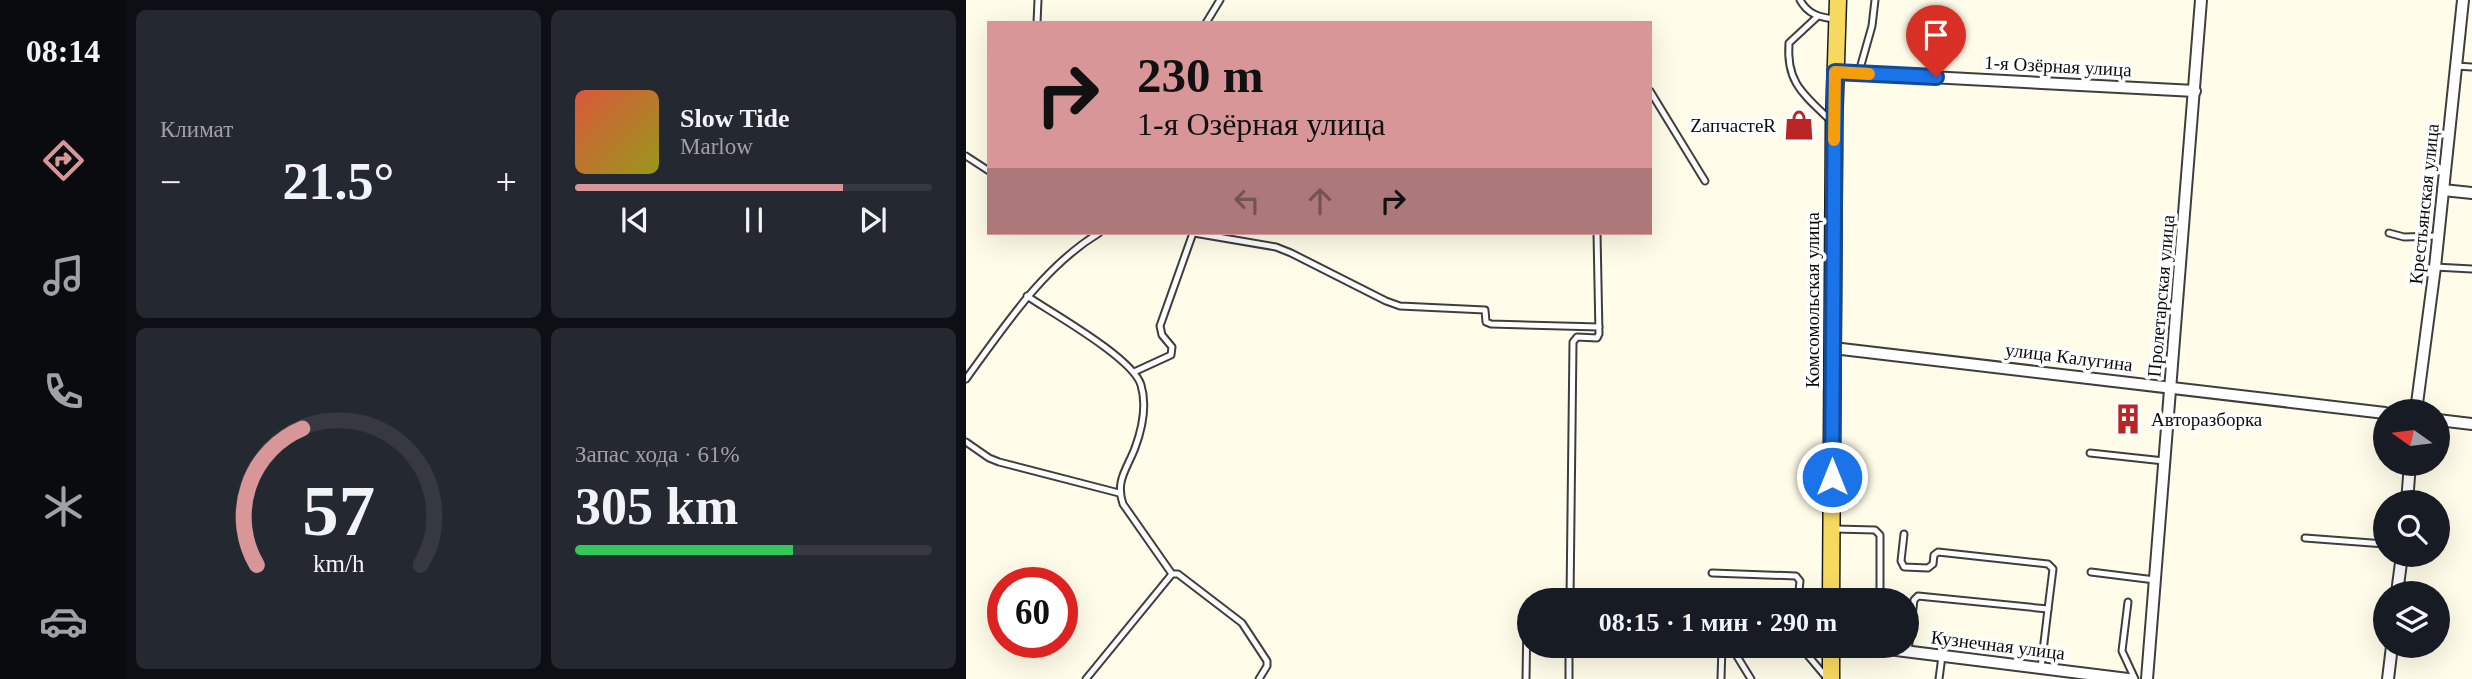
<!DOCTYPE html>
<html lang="ru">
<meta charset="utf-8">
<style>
:root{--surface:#171b24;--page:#242831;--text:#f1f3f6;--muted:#9ea1a6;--line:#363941;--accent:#d89698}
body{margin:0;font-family:Georgia,serif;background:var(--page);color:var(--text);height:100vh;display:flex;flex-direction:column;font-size:26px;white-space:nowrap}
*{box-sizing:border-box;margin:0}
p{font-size:23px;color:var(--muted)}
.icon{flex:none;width:38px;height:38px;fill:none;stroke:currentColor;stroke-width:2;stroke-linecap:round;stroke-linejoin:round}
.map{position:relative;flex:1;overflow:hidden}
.details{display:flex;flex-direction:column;gap:10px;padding:10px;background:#0d0f14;width:840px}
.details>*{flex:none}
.guide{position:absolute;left:21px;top:21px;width:665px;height:214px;border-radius:0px;box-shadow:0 7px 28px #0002;background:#d89698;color:#111;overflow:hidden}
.needle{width:46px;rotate:284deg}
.fabs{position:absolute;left:1407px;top:399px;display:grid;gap:14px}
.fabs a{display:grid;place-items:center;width:77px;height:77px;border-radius:50%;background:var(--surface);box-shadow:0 7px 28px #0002;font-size:35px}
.speed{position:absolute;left:21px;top:567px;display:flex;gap:14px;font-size:35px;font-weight:700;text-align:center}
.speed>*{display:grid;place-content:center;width:91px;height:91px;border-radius:50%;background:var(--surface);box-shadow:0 7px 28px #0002;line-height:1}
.speed .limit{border:10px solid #d22;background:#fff;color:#111}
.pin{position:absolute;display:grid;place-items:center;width:60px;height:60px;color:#fff;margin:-72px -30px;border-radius:50% 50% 50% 0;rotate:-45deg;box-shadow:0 0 7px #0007}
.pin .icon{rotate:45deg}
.me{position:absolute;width:77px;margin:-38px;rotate:0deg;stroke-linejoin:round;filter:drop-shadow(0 0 5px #0008)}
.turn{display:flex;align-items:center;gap:24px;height:147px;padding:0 35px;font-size:32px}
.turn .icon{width:91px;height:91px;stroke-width:2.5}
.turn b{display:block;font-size:49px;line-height:60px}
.lanes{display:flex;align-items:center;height:66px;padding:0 35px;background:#0003;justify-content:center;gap:35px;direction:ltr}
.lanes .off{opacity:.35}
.big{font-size:52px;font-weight:800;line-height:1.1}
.details .card{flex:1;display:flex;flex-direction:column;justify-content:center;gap:10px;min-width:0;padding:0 24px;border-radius:10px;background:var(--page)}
.details .dial{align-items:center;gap:0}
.dial svg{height:182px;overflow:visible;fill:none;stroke:var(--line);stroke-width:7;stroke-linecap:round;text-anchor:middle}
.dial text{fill:var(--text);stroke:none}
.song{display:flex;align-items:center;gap:21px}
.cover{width:84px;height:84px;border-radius:10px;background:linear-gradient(135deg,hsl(10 70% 55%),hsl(60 70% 35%))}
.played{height:7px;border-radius:4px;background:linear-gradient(90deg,var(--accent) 75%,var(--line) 75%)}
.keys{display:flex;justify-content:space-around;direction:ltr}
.heat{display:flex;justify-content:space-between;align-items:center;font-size:38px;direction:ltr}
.charge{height:10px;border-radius:5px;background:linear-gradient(90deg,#34c759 61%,var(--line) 0)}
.details .tiles{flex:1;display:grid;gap:10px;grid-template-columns:repeat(2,1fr)}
.trip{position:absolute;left:551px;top:588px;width:402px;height:70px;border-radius:35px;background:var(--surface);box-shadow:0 7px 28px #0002;font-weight:800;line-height:70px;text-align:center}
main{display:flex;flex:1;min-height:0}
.menu{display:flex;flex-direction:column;width:126px;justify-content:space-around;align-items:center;background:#090b0e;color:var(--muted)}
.menu .icon{width:49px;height:49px}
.menu .current{color:var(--accent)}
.menu b{font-size:32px;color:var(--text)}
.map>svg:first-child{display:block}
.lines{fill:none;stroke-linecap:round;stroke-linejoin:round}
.lane-casing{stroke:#3e3e3e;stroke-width:9}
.street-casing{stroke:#3e3e3e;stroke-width:14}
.primary-casing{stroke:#1c1c1c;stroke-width:19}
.lane{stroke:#fff;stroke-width:5}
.street{stroke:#fff;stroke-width:10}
.primary{stroke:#f8d960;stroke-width:16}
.route-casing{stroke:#114b97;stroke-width:18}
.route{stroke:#1a73e8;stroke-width:12}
.slow{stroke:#f59e0b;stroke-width:12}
.labels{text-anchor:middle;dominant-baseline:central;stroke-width:7;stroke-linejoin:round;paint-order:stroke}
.street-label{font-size:19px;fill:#0b0b0b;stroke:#fff}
.poi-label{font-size:19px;fill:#0b0b0b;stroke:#fff;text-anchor:end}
</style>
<main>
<nav class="menu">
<b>08:14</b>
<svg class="icon current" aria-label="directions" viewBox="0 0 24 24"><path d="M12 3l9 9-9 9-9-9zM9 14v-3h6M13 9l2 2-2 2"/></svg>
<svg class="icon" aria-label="music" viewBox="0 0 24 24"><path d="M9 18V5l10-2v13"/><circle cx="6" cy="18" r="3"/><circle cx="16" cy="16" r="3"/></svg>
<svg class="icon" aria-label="phone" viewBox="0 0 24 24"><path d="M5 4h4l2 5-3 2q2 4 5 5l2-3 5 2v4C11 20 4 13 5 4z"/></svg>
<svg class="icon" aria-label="climate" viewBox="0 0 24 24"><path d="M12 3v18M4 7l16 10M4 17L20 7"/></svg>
<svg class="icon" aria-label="car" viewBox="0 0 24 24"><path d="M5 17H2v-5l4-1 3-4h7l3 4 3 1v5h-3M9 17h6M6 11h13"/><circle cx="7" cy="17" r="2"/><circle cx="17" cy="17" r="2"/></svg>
</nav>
<section class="details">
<div class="tiles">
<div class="card"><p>Климат</p>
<div class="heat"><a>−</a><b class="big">21.5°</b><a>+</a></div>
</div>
<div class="card">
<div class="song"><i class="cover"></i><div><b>Slow Tide</b><p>Marlow</p></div></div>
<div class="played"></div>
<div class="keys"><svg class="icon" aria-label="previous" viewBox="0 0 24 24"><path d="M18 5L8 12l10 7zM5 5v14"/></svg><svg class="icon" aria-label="pause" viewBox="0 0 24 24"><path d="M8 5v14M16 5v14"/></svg><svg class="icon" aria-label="next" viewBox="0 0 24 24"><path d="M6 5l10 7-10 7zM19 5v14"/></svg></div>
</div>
<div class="card dial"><svg viewBox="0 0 100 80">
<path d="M14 69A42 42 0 1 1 86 69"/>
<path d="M14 69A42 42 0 0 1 34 9" stroke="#d89698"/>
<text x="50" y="56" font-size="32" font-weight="700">57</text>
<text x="50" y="72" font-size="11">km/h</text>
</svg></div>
<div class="card"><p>Запас хода · 61%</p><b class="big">305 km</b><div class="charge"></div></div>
</div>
</section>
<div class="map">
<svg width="1506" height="679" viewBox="0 0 1506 679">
<rect width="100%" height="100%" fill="#fffce9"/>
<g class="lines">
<g class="lane-casing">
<g id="lane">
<path d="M834,0C842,14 852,17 868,19"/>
<path d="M851,17L823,43C820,82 837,94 863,119"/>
<polyline points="71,23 72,0"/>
<polyline points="240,23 254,0"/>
<polyline points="1490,66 1506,67"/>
<polyline points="893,72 906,26 909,0"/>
<polyline points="684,91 739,181"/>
<polyline points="0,156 23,171"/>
<polyline points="228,233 310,247 325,253 420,301 434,306 519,310 520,322 525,324 633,327"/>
<polyline points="1423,233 1438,237 1472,236"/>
<polyline points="1469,267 1506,269"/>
<path d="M61,296C86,313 167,358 175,385C181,405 176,429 169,448C161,469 149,481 157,504L206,574"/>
<polyline points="168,372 205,355 206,347 196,335 194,326 227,233"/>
<path d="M0,379C38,327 77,267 133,233"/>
<polyline points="0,442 23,458 33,462 153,493"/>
<polyline points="1124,453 1198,461"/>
<polyline points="869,529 909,530 914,535 914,600"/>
<polyline points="938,534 935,561 938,567 962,568 967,564 968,555 972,552 1082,564 1087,569 1082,609 952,596 948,600 942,651"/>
<polyline points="1339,538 1419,544"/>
<polyline points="1125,572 1189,580"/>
<polyline points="746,573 830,576 834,581 832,600"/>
<polyline points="604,600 607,342 611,337 631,338 633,334 631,233"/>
<polyline points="1162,602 1156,651 1169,679"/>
<polyline points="769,646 769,653 785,679"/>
<polyline points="834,646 860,677"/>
<polyline points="1075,668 1082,609"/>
<polyline points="120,679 206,574 212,574 276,623 301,661 301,666 293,679"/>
<polyline points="560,679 561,618 564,615"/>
<polyline points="603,679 603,646"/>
<polyline points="755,679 756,646"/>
<polyline points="973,679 976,656"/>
</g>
</g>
<g class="street-casing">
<g id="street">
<polyline points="869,72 1229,91"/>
<polyline points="1477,190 1506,193"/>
<polyline points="867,348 1419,413"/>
<polyline points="1450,411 1469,267 1497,0"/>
<polyline points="1472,420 1506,424"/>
<polyline points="1441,502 1444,464"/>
<polyline points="1431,593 1436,555"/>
<polyline points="898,646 1162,679"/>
<polyline points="1181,679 1235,0"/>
<polyline points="1422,679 1426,646"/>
</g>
</g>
<g class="primary-casing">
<g id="primary">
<polyline points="865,600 868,124 872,0"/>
<polyline points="865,679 865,646"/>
</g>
</g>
<use href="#lane" class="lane"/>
<use href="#street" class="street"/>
<use href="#primary" class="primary"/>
</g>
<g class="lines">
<g class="route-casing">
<polyline id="route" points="866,477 869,72 970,77"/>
</g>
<use href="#route" class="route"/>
<polyline class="slow" points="868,140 869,72 903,74"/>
</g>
<defs>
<g id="shop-bare" transform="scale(2.415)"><path d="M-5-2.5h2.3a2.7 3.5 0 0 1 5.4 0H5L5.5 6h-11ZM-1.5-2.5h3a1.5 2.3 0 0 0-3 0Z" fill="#ba2425" stroke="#fff" stroke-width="2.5" paint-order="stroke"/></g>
<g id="building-bare" transform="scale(2.415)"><path d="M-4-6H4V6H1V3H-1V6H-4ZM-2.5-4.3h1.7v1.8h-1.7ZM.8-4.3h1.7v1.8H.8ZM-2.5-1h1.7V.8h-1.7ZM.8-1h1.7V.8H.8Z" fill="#ba2425" stroke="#fff" stroke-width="2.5" paint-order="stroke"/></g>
</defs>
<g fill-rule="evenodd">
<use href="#shop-bare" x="833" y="125"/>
<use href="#building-bare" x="1162" y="419"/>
</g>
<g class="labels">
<g class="street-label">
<text transform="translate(1092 66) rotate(3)">1-я Озёрная улица</text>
<text transform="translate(1458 204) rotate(-84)">Крестьянская улица</text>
<text transform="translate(1195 296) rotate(-85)">Пролетарская улица</text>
<text transform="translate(846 300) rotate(-90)">Комсомольская улица</text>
<text transform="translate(1103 357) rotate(7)">улица Калугина</text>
<text transform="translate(1032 645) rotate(7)">Кузнечная улица</text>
</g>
<g class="poi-label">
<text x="810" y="125">ZапчастеR</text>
<text x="1185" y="419" text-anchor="start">Авторазборка</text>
</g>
</g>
</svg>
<div class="fabs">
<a><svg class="needle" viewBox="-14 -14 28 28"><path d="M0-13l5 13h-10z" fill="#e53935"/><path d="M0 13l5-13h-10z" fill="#9ea1a6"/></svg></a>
<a><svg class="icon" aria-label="search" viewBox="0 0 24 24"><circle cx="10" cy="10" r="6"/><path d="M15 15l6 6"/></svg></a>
<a><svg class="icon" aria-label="layers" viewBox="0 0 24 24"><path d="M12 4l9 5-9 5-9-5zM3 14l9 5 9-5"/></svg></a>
</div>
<div class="speed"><div class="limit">60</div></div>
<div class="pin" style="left:970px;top:77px;background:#d93025"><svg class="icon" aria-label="arrive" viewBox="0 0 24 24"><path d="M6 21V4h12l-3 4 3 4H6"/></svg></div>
<svg class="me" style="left:866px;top:477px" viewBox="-20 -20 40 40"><circle r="17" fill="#1a73e8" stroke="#fff" stroke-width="3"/><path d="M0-11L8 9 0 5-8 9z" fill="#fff"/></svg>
<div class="trip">08:15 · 1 мин · 290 m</div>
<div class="guide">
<div class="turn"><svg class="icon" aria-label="right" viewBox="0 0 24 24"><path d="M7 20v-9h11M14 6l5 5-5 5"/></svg><div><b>230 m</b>1-я Озёрная улица</div></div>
<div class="lanes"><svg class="icon off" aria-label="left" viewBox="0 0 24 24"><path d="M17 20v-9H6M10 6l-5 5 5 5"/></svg><svg class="icon off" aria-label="ahead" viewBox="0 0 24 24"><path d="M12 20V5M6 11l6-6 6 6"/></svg><svg class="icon" aria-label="right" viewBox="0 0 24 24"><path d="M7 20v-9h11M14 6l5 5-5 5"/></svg></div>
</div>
</div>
</main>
